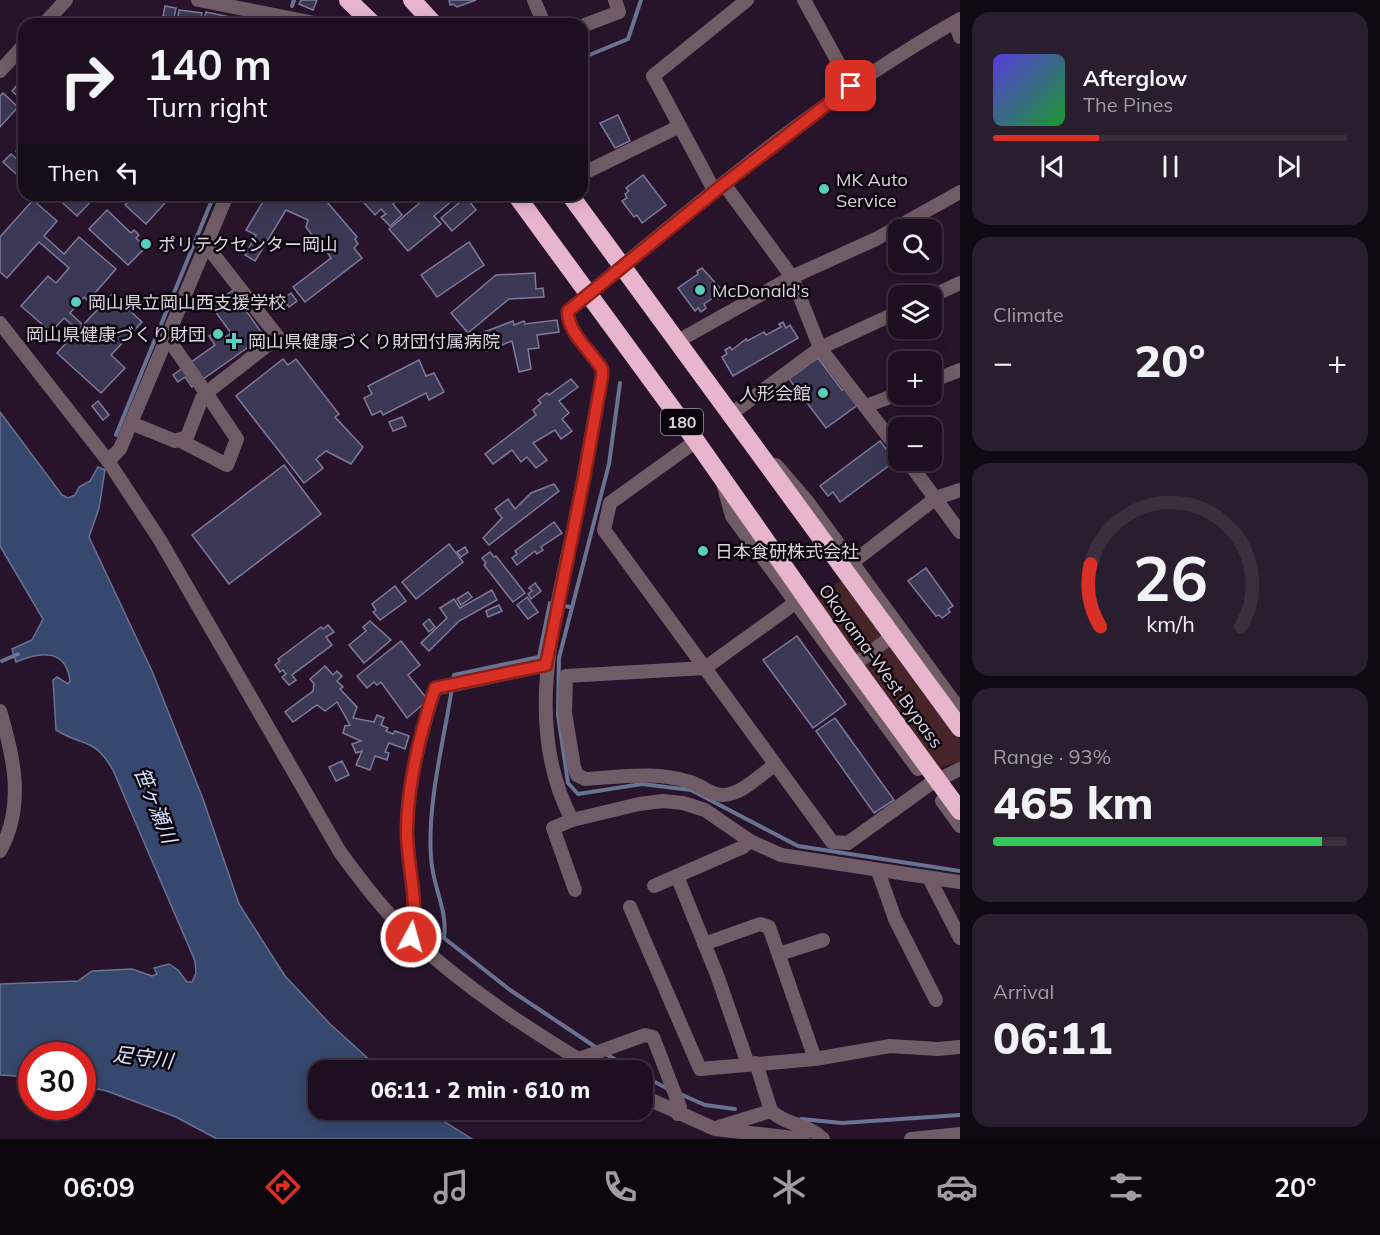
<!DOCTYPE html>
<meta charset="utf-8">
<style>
:root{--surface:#1d0f20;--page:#2a1d2d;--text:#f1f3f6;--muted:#a09ca5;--line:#3b2f3e;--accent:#d93025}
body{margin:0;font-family:Mulish,"Noto Sans JP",sans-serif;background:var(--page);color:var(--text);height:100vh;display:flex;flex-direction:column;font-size:22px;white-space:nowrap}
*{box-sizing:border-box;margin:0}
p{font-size:20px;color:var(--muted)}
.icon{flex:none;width:33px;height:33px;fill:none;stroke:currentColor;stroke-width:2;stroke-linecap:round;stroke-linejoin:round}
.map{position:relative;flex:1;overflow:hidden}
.details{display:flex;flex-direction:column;gap:12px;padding:12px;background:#100812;width:420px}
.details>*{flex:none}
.hud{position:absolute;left:18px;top:18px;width:570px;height:183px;border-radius:18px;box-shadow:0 3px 15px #0003,0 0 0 2px var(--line);background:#1d0f20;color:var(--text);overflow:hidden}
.buttons{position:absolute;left:888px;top:219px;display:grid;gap:12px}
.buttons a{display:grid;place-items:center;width:54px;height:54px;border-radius:12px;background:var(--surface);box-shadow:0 3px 15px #0003,0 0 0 2px var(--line);font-size:30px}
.speed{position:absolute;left:18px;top:1042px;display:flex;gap:12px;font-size:30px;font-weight:700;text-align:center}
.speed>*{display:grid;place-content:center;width:78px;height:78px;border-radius:50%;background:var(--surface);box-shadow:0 3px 15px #0003,0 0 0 2px var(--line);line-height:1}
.speed .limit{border:9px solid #d22;background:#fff;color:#111}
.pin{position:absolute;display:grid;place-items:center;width:51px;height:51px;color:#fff;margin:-26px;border-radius:12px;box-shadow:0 3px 9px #0006}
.me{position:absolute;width:66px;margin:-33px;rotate:6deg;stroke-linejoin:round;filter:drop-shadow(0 0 4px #0008)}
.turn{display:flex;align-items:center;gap:21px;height:126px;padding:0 30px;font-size:27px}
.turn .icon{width:78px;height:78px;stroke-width:2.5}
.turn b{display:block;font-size:42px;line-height:51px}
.then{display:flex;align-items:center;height:57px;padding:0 30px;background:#0003;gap:12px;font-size:22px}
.big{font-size:45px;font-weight:800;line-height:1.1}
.details .tile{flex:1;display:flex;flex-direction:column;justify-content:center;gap:9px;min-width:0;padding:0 21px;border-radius:18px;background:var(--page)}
.details .dial{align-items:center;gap:0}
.dial svg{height:156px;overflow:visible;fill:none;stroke:var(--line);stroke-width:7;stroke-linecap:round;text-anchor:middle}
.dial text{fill:var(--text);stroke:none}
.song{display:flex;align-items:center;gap:18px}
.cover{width:72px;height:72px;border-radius:9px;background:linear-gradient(135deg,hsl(250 70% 55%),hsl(130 70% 35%))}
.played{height:6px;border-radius:3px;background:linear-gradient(90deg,var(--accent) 30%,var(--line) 30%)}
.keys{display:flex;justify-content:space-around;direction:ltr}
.heat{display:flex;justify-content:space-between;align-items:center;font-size:33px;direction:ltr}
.charge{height:9px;border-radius:4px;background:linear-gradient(90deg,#34c759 93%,var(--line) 0)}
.trip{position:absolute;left:308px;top:1060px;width:345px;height:60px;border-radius:18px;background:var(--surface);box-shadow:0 3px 15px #0003,0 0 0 2px var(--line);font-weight:800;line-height:60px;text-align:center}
.dock{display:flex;height:96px;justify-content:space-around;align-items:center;background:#0c060d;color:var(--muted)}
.dock .icon{width:42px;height:42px}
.dock .active{color:var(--accent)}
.dock b{font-size:27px;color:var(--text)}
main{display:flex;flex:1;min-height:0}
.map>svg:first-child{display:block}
.green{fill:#462427}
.water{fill:#37486e;stroke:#697291;stroke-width:1.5}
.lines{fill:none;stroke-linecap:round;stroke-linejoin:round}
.stream{stroke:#697291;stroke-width:4}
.building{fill:#3c3754;stroke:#7f799a;stroke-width:1.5}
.minor{stroke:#705c66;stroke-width:14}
.highway{stroke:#e8b5ce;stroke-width:18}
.highway-bridge{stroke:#e8b5ce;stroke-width:18}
.route-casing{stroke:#8d1f18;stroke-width:15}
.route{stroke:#d93025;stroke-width:10}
.poi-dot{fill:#59cebe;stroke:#0b050d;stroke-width:2}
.labels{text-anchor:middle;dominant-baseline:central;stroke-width:5;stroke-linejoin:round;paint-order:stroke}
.shield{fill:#0b050d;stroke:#9f95a2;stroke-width:1.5}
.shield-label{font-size:16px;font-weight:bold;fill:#dfd3e2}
.poi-label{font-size:18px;fill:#dfd3e2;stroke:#0b050d;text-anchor:start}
.street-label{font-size:18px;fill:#dfd3e2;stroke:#0b050d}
.water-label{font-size:20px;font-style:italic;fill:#d7e3fe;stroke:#0b050d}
</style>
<main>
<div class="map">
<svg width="960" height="1139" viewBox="0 0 960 1139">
<rect width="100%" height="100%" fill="#27142b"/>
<g class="green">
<polygon points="842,580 882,636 856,655 814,599"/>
<polygon points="890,646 960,740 960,762 942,767 942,772 864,666"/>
</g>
<path class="water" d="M0,412L62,495L68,498L75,495L79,487L90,481L98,467L105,470L99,508L89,537L152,671L203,799L239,904L285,976L330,1024L382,1071H318V1110H426L472,1139H217L176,1117L107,1091L83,1086L82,1056H32L31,1077L0,1075V984L78,981L92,971L132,969L152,976L157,974L154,968L169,964L178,970L187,982H192L196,973L195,961L113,770C93,736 85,748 56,730L53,680L57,677L68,684L70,681C66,648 40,652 16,662L12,649L32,640L43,619L0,546Z"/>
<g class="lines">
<g class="stream">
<polyline points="292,6 294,0"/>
<polyline points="582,58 628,39 641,0"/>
<polyline points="620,383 609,464 559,658 558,715 568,783 578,794 642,784 691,790 798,846 960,871"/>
<polyline points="116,435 214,195"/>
<path d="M570,607L550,603L539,657L454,675C446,733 427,799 431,857C432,886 448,909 444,938L510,990L597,1048"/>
<polyline points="2,661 18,654"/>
<polyline points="606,1054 635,1071"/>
<polyline points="642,1075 668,1089"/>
<polyline points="680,1094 705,1105 735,1109"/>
<polyline points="801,1119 842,1123 960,1115"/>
</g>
</g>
<g class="building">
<polygon points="301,0 317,0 313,10 299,4"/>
<polygon points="449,0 476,0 457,7 453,4 450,5"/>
<polygon points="165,6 176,8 174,18 163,16"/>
<polygon points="179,10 202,13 200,24 177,21"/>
<polygon points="206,12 245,20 245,24 203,24"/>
<polygon points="24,70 24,102 12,91 24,77 20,74"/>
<polygon points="3,93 18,107 0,127 0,96"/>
<polygon points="618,115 630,141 615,148 600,123"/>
<polygon points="24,143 24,158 16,151"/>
<polygon points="11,154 24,165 24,181 3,162"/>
<polygon points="643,175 666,205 642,223 637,215 634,217 622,201 627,198 625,194 629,191 626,188"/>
<polygon points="54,195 97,195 77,216"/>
<polygon points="135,195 172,195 146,224 125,205"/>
<polygon points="267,195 321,195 357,237 355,239 358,244 354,248 362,258 305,302 293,287 331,258 327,252 334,246 330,241 321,247 306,227 308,220 286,210 255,261 245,255 256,235 246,230"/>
<polygon points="357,195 404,195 393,204 402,215 390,226 381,217 386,214 381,209 375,215"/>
<polygon points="429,195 459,195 434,216 441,224 408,251 389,229"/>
<polygon points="466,197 476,210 452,231 441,218"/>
<polygon points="33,200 57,221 44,236 64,254 79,237 116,269 88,301 84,297 70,313 83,325 78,330 64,318 51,332 21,306 48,276 56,283 69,268 39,242 7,278 0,272 0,237"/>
<polygon points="107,210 131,233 134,230 139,235 136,238 146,247 128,265 89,229"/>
<polygon points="469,242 484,265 437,297 421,275"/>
<polygon points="702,268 720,288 718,290 722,296 718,299 716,296 704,304 706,308 701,312 698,308 695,311 678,288 698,274 697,271"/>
<polygon points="535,273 536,289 543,288 544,297 509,299 468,333 451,313 496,275"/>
<polygon points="232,291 264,336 192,387 185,377 178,382 173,375 215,345 209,336 218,330 224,338 231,333 204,296 208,293 215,303"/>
<polygon points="291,293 297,301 289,307 283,299"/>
<polygon points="112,294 142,322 111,355 125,368 101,393 57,353"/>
<polygon points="557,320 559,332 537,335 539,348 528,349 531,369 519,372 512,341 486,351 479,334 513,321 514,325 524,321 525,324"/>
<polygon points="783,322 786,328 790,325 798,338 733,376 722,357 727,354 725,350 730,347 732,350 746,339 747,341 764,332 766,335 781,327 779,324"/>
<polygon points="818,358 842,390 846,387 859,404 826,428 789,379"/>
<polygon points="283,359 288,365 296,359 339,414 335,417 363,447 351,464 326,451 316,459 323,468 304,483 236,396"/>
<polygon points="419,360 426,376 434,373 444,392 429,400 426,393 383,415 381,411 372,415 364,398 372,394 368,386"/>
<polygon points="571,379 578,387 559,401 569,413 562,419 572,431 561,439 555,430 533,443 547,460 536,468 527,457 521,462 512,450 493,464 485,454 536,415 533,410 541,403 538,400 547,393 549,395"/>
<polygon points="98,401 109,415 103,420 92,406"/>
<polygon points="402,417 406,426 393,431 389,422"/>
<polygon points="880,441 895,461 840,502 833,492 828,496 820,486"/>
<polygon points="284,465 321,514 229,584 192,535"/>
<polygon points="554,484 559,491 489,545 483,538 502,518 495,509 508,499 515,509 531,493"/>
<polygon points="554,522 562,533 541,547 543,550 537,554 535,551 517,565 512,558 517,554 515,551"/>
<polygon points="449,544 463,562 416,599 402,582"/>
<polygon points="465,547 468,552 461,557 457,552"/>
<polygon points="490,552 494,557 496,556 525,593 513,602 484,565 486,563 482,558"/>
<polygon points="926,568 953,606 948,609 950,612 942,618 939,615 936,616 908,581"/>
<polygon points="535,583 541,591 531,599 528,594 532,591 529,588"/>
<polygon points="395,586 406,601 380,620 373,612 376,610 372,604"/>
<polygon points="492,590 497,600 459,621 429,651 421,643 447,618 440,608 454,599 460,608"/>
<polygon points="468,592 472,597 461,605 457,599"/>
<polygon points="527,597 538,612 528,619 517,605"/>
<polygon points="499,605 502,611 488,617 486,611"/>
<polygon points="429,619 435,627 429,632 423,624"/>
<polygon points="370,621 391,640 364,663 349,645 366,631 363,627"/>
<polygon points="328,625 334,632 326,637 332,645 292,675 296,680 289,685 282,677 286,674 283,670 280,672 275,665 280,661 278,659 321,627 323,629"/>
<polygon points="797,636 846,704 813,728 763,660"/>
<polygon points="401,641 420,665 408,675 428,700 407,718 381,682 377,685 374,682 367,688 357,676"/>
<polygon points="325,666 333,675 337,671 342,676 337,681 343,687 340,689 357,707 353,718 374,722 377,715 384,718 381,725 388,728 386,731 393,734 395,731 409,736 405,749 389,743 385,752 389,753 387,760 375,756 370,770 356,765 362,751 356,753 352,744 361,741 343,733 345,726 350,725 337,702 325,711 317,705 293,722 285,712 313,691 314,684 310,679"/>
<polygon points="835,718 894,800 874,813 816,731"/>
<polygon points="342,761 349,775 336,781 329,767"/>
</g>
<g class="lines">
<g class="minor">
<polyline points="198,0 320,24"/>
<polyline points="534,0 544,24"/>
<polyline points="804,0 851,86"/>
<path d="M960,19C818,98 693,208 568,311C567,332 591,351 602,369V377C593,425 585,473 575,521C555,618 522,725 572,820L639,804L663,801L683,803L705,810L750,841L781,855L960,882"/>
<polyline points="955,22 960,37"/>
<polyline points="44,24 66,0"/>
<polyline points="582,26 619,12 615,0"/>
<polyline points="0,71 24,45"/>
<polyline points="582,174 680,126"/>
<polyline points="724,184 792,277 820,348 898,449"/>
<polyline points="715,192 653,76 747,0"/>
<polyline points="932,296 960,283"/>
<path d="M0,323L108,461L160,540L340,852C362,882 384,911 411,937C466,989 533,1032 598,1071"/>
<polyline points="678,341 792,277 876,239 960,192"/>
<polyline points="932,381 960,370"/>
<polyline points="866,406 898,394"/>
<polyline points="731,414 820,348 898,312"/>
<polyline points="131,423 175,441 187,437 202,398 206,393 167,337"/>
<polyline points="181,441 227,465 237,439 206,393 278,337 206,245"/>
<polyline points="696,441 610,503 604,530 832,842 848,843 930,784 960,769"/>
<polyline points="907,460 960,532"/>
<polyline points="108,461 120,449 227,195"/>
<polyline points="776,465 807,501 960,710"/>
<polyline points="724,487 732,516 918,769"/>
<polyline points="853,562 936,498 960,490"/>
<polyline points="847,670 899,631"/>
<path d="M0,711C14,757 25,806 0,851"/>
<path d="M775,765C762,773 747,789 733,793C715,800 706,787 690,782C657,771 619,777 585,779L577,775L574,767L565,713L566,676L705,668L795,603"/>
<polyline points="942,801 960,826"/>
<polyline points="572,820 553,828 575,890"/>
<polyline points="878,871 895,919 936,1000"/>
<polyline points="677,876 717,975 748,1064"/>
<polyline points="929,878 960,938"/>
<polyline points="654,886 743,847 750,841"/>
<polyline points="630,907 700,1069 815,1059 890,1046 938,1049 960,1047"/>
<path d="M411,937C420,900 406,865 407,828C408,780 421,733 435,689L546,665"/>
<polyline points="704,944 760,924 769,927 815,1059"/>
<polyline points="779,954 823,940"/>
<polyline points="579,1059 645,1035 653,1037 680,1107 678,1114"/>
<polyline points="756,1063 771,1111"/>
<polyline points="642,1096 715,1129 803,1139"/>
<path d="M719,1127L771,1111C789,1127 807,1123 823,1139"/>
<polyline points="911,1139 960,1134"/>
</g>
<g class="highway">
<polyline points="348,0 373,24"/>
<polyline points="412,0 434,24"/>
<polyline points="516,195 696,441 844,652"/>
<polyline points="570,195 884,624"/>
</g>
<g class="highway-bridge">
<polyline points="884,624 960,728"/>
<polyline points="844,652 960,811"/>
</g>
</g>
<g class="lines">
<g class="route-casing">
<path id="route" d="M411,937C420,900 406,865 407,828C408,780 420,733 435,688L546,665L584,478L602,377V369C591,351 567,332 568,311L724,184L851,86"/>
</g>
<use href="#route" class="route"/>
</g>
<g class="poi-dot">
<circle cx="824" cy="189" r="6"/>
<circle cx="146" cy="244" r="6"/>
<circle cx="700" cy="290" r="6"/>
<circle cx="76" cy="302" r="6"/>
<circle cx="218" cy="334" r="6"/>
<path d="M231 332h6v6h6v6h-6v6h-6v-6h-6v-6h6z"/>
<circle cx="823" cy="393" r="6"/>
<circle cx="703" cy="551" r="6"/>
</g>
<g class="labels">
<rect class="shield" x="661" y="409" width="42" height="26" rx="4.5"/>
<g class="shield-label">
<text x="682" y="422">180</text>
</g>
<g class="poi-label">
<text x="836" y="179">MK Auto<tspan x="836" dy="21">Service</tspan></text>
<text x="158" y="244">ポリテクセンター岡山</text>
<text x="712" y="290">McDonald's</text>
<text x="88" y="302">岡山県立岡山西支援学校</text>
<text x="206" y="334" text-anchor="end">岡山県健康づくり財団</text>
<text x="248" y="341">岡山県健康づくり財団付属病院</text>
<text x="811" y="393" text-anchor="end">人形会館</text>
<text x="715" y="551">日本食研株式会社</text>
</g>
<g class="street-label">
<text transform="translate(881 666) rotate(54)">Okayama-West Bypass</text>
</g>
<g class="water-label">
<text transform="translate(156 805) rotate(68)">笹ヶ瀬川</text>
<text transform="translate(143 1057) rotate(7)">足守川</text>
</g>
</g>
</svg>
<div class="buttons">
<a><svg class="icon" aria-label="search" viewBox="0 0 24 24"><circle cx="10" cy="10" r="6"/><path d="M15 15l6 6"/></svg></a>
<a><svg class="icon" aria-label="layers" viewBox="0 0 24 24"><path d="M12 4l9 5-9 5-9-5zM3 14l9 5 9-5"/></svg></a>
<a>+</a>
<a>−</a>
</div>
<div class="speed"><div class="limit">30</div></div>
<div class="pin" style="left:851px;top:86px;background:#d93025"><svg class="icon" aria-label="arrive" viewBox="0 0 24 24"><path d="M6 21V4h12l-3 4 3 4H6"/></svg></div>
<svg class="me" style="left:411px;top:937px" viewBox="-20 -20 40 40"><circle r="17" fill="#d93025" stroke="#fff" stroke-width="3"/><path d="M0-11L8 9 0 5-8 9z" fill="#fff"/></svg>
<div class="trip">06:11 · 2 min · 610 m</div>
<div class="hud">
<div class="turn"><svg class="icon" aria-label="right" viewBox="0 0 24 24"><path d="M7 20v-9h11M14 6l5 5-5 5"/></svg><div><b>140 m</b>Turn right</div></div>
<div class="then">Then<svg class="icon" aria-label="left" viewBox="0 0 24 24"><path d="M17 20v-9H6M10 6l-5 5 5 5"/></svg></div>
</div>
</div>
<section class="details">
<div class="tile">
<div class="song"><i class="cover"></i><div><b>Afterglow</b><p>The Pines</p></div></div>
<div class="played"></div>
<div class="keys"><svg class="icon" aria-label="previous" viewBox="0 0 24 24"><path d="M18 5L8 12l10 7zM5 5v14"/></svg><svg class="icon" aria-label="pause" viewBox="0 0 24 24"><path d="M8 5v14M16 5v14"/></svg><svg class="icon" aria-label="next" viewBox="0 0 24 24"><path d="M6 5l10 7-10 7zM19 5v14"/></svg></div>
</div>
<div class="tile"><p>Climate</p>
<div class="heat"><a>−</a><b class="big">20°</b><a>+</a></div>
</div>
<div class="tile dial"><svg viewBox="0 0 100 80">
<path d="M14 69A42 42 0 1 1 86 69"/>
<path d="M14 69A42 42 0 0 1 9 37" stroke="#d93025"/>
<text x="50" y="56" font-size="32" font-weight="700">26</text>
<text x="50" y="72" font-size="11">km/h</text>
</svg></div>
<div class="tile"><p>Range · 93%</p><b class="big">465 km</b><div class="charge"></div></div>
<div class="tile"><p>Arrival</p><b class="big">06:11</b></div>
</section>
</main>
<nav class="dock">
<b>06:09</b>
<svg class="icon active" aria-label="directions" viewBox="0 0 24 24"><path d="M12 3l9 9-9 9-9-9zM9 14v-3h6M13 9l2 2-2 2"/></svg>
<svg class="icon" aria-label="music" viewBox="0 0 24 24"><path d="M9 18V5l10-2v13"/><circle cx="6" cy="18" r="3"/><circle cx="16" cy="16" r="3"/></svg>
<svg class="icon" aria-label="phone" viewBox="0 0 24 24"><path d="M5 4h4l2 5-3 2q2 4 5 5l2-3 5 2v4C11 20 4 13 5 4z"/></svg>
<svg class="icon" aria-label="climate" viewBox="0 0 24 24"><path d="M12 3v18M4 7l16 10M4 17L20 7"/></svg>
<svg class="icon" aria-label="car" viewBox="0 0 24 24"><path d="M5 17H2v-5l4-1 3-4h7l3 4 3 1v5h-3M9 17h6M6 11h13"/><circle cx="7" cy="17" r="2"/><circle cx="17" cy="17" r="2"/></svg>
<svg class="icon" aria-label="filters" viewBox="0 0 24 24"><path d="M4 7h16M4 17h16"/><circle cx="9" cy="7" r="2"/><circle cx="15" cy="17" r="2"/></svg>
<b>20°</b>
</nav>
